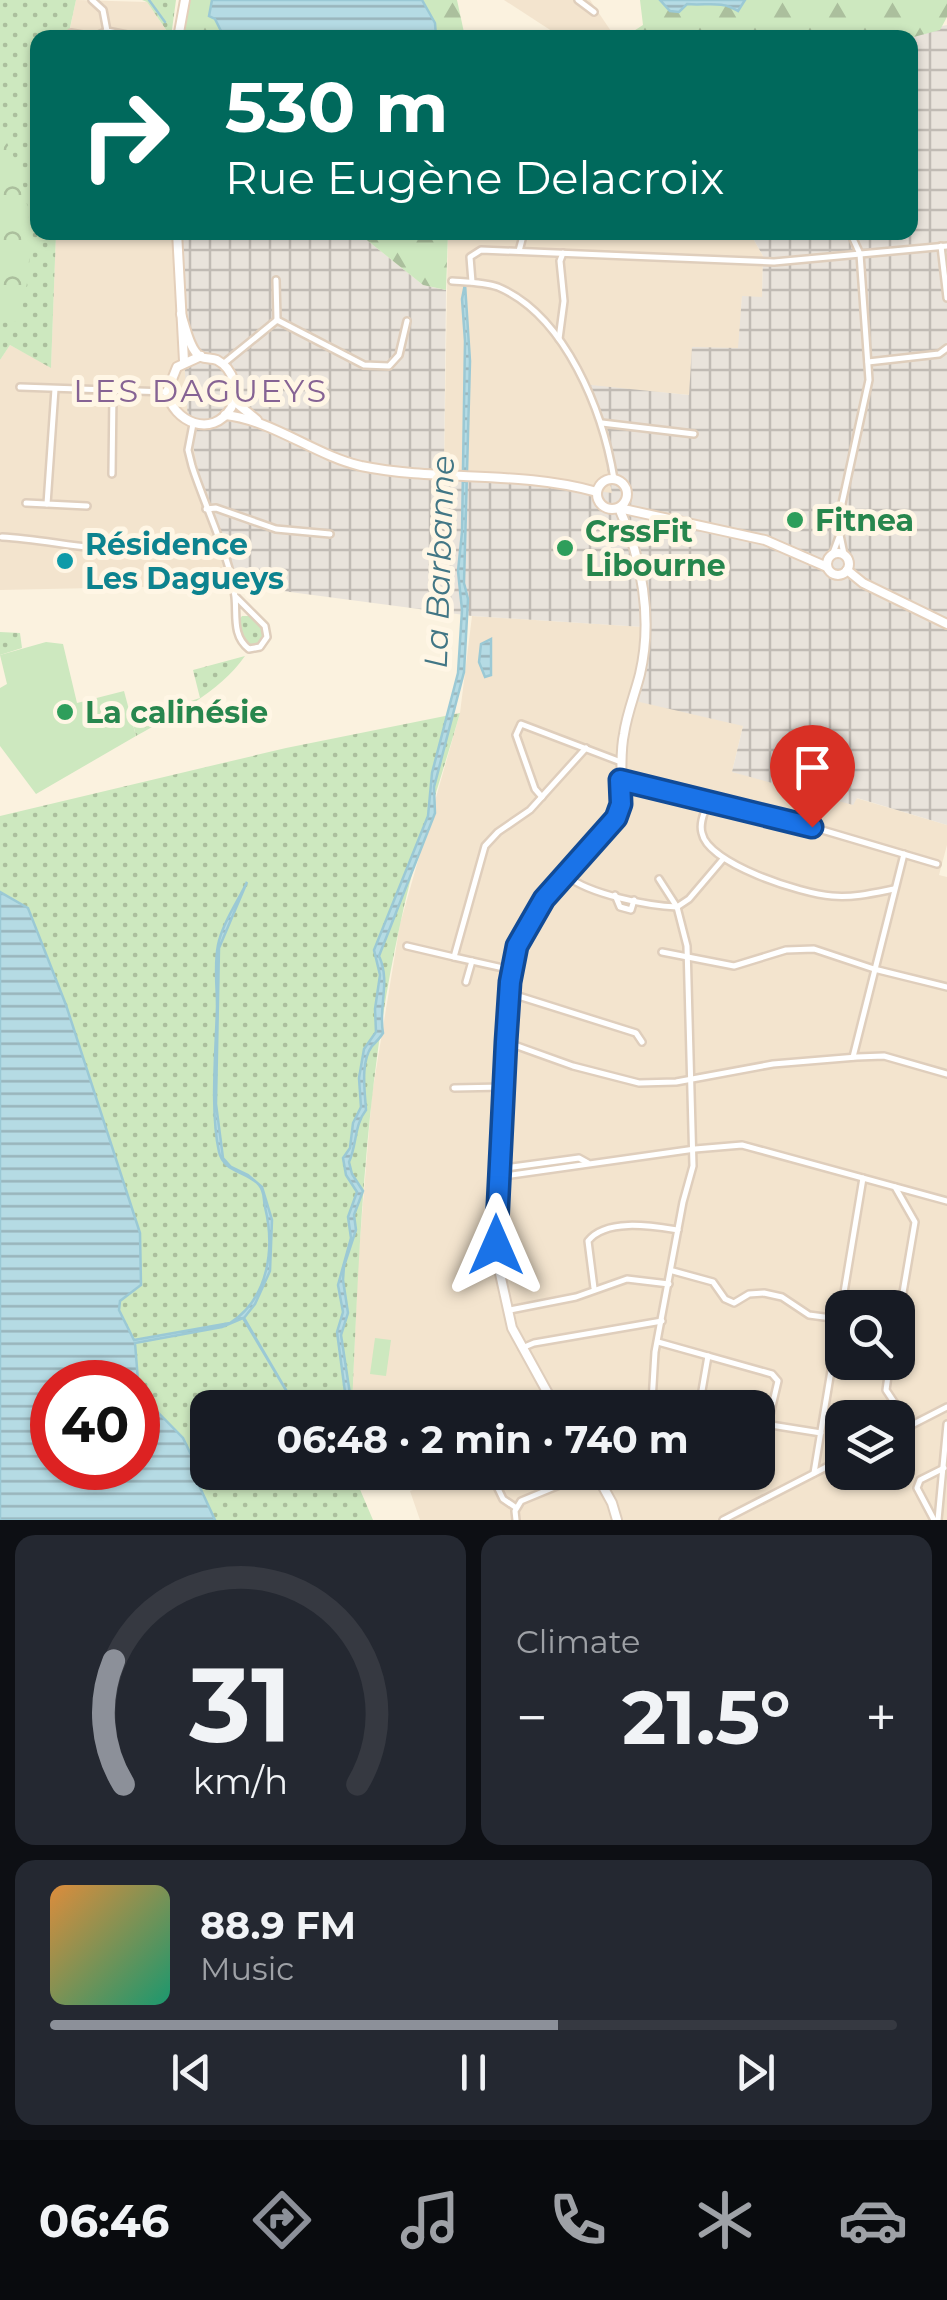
<!DOCTYPE html>
<meta charset="utf-8">
<style>
:root{--surface:#171b24;--page:#242831;--text:#f1f3f6;--muted:#9ea1a6;--line:#363941;--accent:#8c9099}
body{margin:0;font-family:Montserrat,sans-serif;background:var(--page);color:var(--text);height:100vh;display:flex;flex-direction:column;font-size:38px;white-space:nowrap}
*{box-sizing:border-box;margin:0}
p{font-size:32px;color:var(--muted)}
.icon{flex:none;width:55px;height:55px;fill:none;stroke:currentColor;stroke-width:2;stroke-linecap:round;stroke-linejoin:round}
.map{position:relative;height:1520px;overflow:hidden}
.details{display:flex;flex-direction:column;gap:15px;padding:15px;background:#0d0f14;flex:1}
.details>*{flex:none}
.hud{position:absolute;left:30px;top:30px;width:888px;height:210px;border-radius:20px;box-shadow:0 2px 8px #0004;background:#00695c;color:#fff;overflow:hidden}
.controls{position:absolute;left:825px;top:1290px;display:grid;gap:20px}
.controls a{display:grid;place-items:center;width:90px;height:90px;border-radius:20px;background:var(--surface);box-shadow:0 2px 8px #0004;font-size:50px}
.speed{position:absolute;left:30px;top:1360px;display:flex;gap:20px;font-size:50px;font-weight:700;text-align:center}
.speed>*{display:grid;place-content:center;width:130px;height:130px;border-radius:50%;background:var(--surface);box-shadow:0 2px 8px #0004;line-height:1}
.speed .limit{border:15px solid #d22;background:#fff;color:#111}
.pin{position:absolute;display:grid;place-items:center;width:85px;height:85px;color:#fff;margin:-102px -42px;border-radius:50% 50% 50% 0;rotate:-45deg;box-shadow:0 0 10px #0007}
.pin .icon{rotate:45deg}
.me{position:absolute;width:110px;margin:-55px;rotate:0deg;stroke-linejoin:round;filter:drop-shadow(0 0 8px #0008)}
.turn{display:flex;align-items:center;gap:35px;height:210px;padding:0 30px;font-size:45px}
.turn .icon{width:130px;height:130px;stroke-width:2.5}
.turn b{display:block;font-size:70px;line-height:85px}
.big{font-size:75px;font-weight:700;line-height:1.1}
.details .tile{flex:1;display:flex;flex-direction:column;justify-content:center;gap:15px;min-width:0;padding:0 35px;border-radius:20px;background:var(--page)}
.details .dial{align-items:center;gap:0}
.dial svg{height:260px;overflow:visible;fill:none;stroke:var(--line);stroke-width:7;stroke-linecap:round;text-anchor:middle}
.dial text{fill:var(--text);stroke:none}
.song{display:flex;align-items:center;gap:30px}
.cover{width:120px;height:120px;border-radius:15px;background:linear-gradient(135deg,hsl(30 70% 55%),hsl(160 70% 35%))}
.played{height:10px;border-radius:5px;background:linear-gradient(90deg,var(--accent) 60%,var(--line) 60%)}
.keys{display:flex;justify-content:space-around;direction:ltr}
.heat{display:flex;justify-content:space-between;align-items:center;font-size:55px;direction:ltr}
.details .tiles{flex:1;display:grid;gap:15px;grid-template-columns:1fr 1fr}
.tile:last-child{grid-column:span 2}
.trip{position:absolute;left:190px;top:1390px;width:585px;height:100px;border-radius:20px;background:var(--surface);box-shadow:0 2px 8px #0004;font-weight:700;line-height:100px;text-align:center}
.dock{display:flex;height:160px;justify-content:space-around;align-items:center;background:#090b0e;color:var(--muted)}
.dock .icon{width:70px;height:70px}
.dock .selected{color:var(--accent)}
.dock b{font-size:45px;color:var(--text)}
.map>svg:first-child{display:block}
.residential{fill:#f3e4ce;fill-rule:evenodd}
.industrial{fill:url(#industrial-grid)}
.grass{fill:url(#grass-dots);fill-rule:evenodd}
.forest{fill:url(#forest-firs)}
.park{fill:url(#park-crowns)}
.garden{fill:#cde8bf}
.water{fill:url(#water-rules);stroke:#9bc9d5;stroke-width:2.5;fill-rule:evenodd}
.lines{fill:none;stroke-linecap:round;stroke-linejoin:round}
.stream{stroke:#9bc9d5;stroke-width:2.5}
.minor-casing{stroke:#dfcebc;stroke-width:10}
.tertiary-casing{stroke:#dfcebc;stroke-width:12}
.secondary-casing{stroke:#e4cfba;stroke-width:12}
.minor{stroke:#fff;stroke-width:5}
.tertiary{stroke:#fff;stroke-width:8}
.secondary{stroke:#fff;stroke-width:8}
.route-casing{stroke:#114b97;stroke-width:25}
.route{stroke:#1a73e8;stroke-width:18}
.leisure-dot{fill:#2e9e5b;stroke:#fff6e5;stroke-width:4}
.culture-dot{fill:#0f9aa8;stroke:#fff6e5;stroke-width:4}
.labels{text-anchor:middle;dominant-baseline:central;stroke-width:10;stroke-linejoin:round;paint-order:stroke}
.leisure-label{font-size:30px;font-weight:bold;fill:#27864d;stroke:#fff6e5;text-anchor:start}
.culture-label{font-size:30px;font-weight:bold;fill:#0d838f;stroke:#fff6e5;text-anchor:start}
.neighbourhood-label{font-size:32px;letter-spacing:2.5px;fill:#866394;stroke:#fff6e5}
.water-label{font-size:32px;font-style:italic;fill:#427685;stroke:#fff6e5}
</style>
<div class="map">
<svg width="947" height="1520" viewBox="0 0 947 1520">
<defs>
<pattern id="industrial-grid" width="8" height="8" patternUnits="userSpaceOnUse" patternTransform="scale(2.5)"><rect width="8" height="8" fill="#e9e3db"/><path d="M0 4h8M4 0v8" fill="none" stroke="#c1bbb4"/></pattern>
<pattern id="grass-dots" width="8" height="8" patternUnits="userSpaceOnUse" patternTransform="scale(2.5)"><rect width="8" height="8" fill="#cde8bf"/><path d="M2 2h.1M6 6h.1" fill="none" stroke="#abbf9d" stroke-width="1.8" stroke-linecap="round"/></pattern>
<pattern id="forest-firs" width="22" height="20" patternUnits="userSpaceOnUse" patternTransform="scale(2.5)"><rect width="22" height="20" fill="#cde8bf"/><path d="M5 1l3.5 6h-7zM16 11l3.5 6h-7z" fill="#abbf9d"/></pattern>
<pattern id="park-crowns" width="20" height="18" patternUnits="userSpaceOnUse" patternTransform="scale(2.5)"><rect width="20" height="18" fill="#cde8bf"/><path d="M2 6a3 3 0 1 1 6 0M12 15a3 3 0 1 1 6 0" fill="none" stroke="#abbf9d"/></pattern>
<pattern id="water-rules" width="6" height="5" patternUnits="userSpaceOnUse" patternTransform="scale(2.5)"><rect width="6" height="5" fill="#b5dbe4"/><path d="M0 2.5h6" fill="none" stroke="#98b4bb"/></pattern>
</defs>
<rect width="100%" height="100%" fill="#fbf2df"/>
<g class="residential">
<polygon points="76,0 147,2 171,37 68,38"/>
<polygon points="504,0 590,0 615,37 561,37"/>
<polygon points="56,233 176,233 204,500 236,585 0,590 0,360 10,345 51,367"/>
<polygon points="448,233 750,233 763,256 762,298 742,297 739,348 690,395 591,386 613,494 444,473"/>
<path d="M472,616L644,627L743,726L732,772L856,798L947,825V845L939,875L947,877V1520H420L410,1491L448,1478L447,1473L758,1472V1408H352L358,1264L372,1094L400,924L460,713ZM842,1308H898V1362H842ZM842,1418H898V1472H842Z"/>
</g>
<polygon class="industrial" points="947,25 947,825 857,798 853,805 732,772 743,726 631,700 640,673 643,627 472,616 236,585 204,500 188,420 176,233 358,233 423,285 446,290 444,472 612,493 591,385 689,395 692,347 738,348 742,296 762,297 763,256 750,233 910,232 910,38 889,37"/>
<g class="grass">
<polygon points="0,0 76,0 68,37 38,38 38,232 56,233 51,368 10,345 0,360"/>
<polygon points="142,0 176,0 171,37 147,2"/>
<polygon points="242,616 250,616 262,628 264,638 256,647 250,647 242,641 237,622"/>
<polygon points="0,632 20,633 22,648 0,655"/>
<path d="M245,656C219,693 175,714 136,736L132,720L200,698L193,670Z"/>
<path d="M460,713C440,783 415,853 400,925C365,1083 359,1246 352,1407L208,1408V1472L353,1473L373,1520H0V816L286,748ZM52,1382H138V1468H52Z"/>
</g>
<g class="forest">
<polygon points="190,0 457,0 465,37 179,38"/>
<polygon points="640,0 714,0 737,9 745,0 947,0 947,17 940,30 910,38 630,38 629,34 643,25"/>
<polygon points="358,233 448,233 446,290 423,285"/>
</g>
<path class="park" d="M0,131C35,185 37,262 18,322L0,317Z"/>
<g class="garden">
<polygon points="46,642 63,644 77,703 124,691 136,736 36,794 0,746 0,688 7,684 0,655"/>
<polygon points="375,1338 391,1340 386,1376 370,1374"/>
</g>
<g class="water">
<polygon points="212,0 422,0 435,23 436,37 224,37 215,19 209,16"/>
<path d="M660,0H745L738,11C721,0 706,6 687,4L679,12L670,11Z"/>
<path d="M465,284L470,361L464,583L468,599L464,672L434,787L435,813L379,956C391,982 378,1006 383,1033C380,1038 376,1042 372,1046C360,1062 365,1092 366,1110C354,1125 357,1145 349,1162L352,1174L363,1191L354,1215L356,1230L344,1266L343,1280L348,1313L341,1335L352,1407H347L337,1332L343,1312L338,1285L351,1238L348,1217L357,1192L346,1175L343,1158L350,1148L353,1123L361,1107L359,1078L364,1049L376,1032L375,1009L380,975L374,950L428,816L432,773L458,673L462,610L458,571L462,532L465,341L462,299Z"/>
<polygon points="491,639 491,675 485,677 479,662 481,644"/>
<path d="M247,882L219,948L216,1104L223,1158L231,1167L248,1175L262,1187L272,1220L270,1271L255,1304L244,1318L296,1407L243,1318L222,1327L135,1343L139,1393L183,1438L195,1463L197,1481L215,1520H0V892L28,908L66,1005L140,1233L141,1285L120,1301L119,1310L134,1340L230,1323C269,1298 275,1248 265,1207C263,1198 265,1192 259,1185C247,1171 224,1173 219,1152C210,1112 216,1049 217,1006C217,987 214,964 218,945C222,924 238,901 247,882ZM52,1382H138V1468H52Z"/>
</g>
<g class="lines">
<polyline class="stream" points="149,0 165,22"/>
<g class="minor-casing">
<g id="minor">
<polyline points="92,0 103,10 107,31 142,38"/>
<polyline points="578,0 594,12"/>
<polyline points="71,33 94,37 107,31"/>
<polyline points="941,246 947,298"/>
<polyline points="519,251 524,232"/>
<polyline points="276,280 277,320"/>
<path d="M452,281C467,282 484,282 498,287C566,316 603,412 614,479"/>
<polyline points="472,282 470,257 481,250 774,262 947,246"/>
<polyline points="559,339 564,301 560,261 563,253"/>
<polyline points="868,362 939,354 947,348"/>
<polyline points="223,364 277,320 364,365 389,366 399,355 407,321"/>
<polyline points="20,387 167,392"/>
<polyline points="55,389 47,504 87,506"/>
<polyline points="602,423 694,434"/>
<path d="M193,424L188,450L192,466C204,504 231,559 235,597C237,616 232,636 249,649L260,647L267,637L265,626L235,596"/>
<polyline points="112,474 113,392"/>
<polyline points="26,503 47,504"/>
<polyline points="206,509 216,508 276,529 330,534"/>
<path d="M2,537C45,539 88,551 131,549"/>
<polyline points="833,553 839,537"/>
<polyline points="844,554 840,535 841,508 869,380 860,254 850,232"/>
<polyline points="620,780 812,827 937,864"/>
<polyline points="542,797 535,789 516,735 521,724 621,762"/>
<path d="M708,802C705,811 699,823 702,833C708,864 802,894 832,896C853,898 874,893 894,889"/>
<path d="M567,876C589,894 648,906 677,907L689,899L723,859"/>
<polyline points="615,895 620,907 631,910 634,900"/>
<polyline points="407,946 454,957"/>
<polyline points="662,952 734,966 786,950 814,949 874,969 947,987"/>
<polyline points="512,970 454,957 485,846 498,832 530,810 586,748"/>
<polyline points="466,982 472,961"/>
<polyline points="509,993 636,1033 642,1042"/>
<polyline points="506,1042 573,1066 639,1083 676,1082 773,1064 857,1057 884,1056 947,1074"/>
<polyline points="853,1057 904,854"/>
<polyline points="454,1088 503,1087"/>
<polyline points="498,1169 579,1158 588,1163"/>
<polyline points="497,1177 695,1149 742,1145 947,1201"/>
<polyline points="895,1187 915,1222 898,1322"/>
<polyline points="673,1271 713,1282 725,1299 734,1303 749,1294 764,1293 782,1297 809,1315 839,1319"/>
<path d="M594,1288L588,1241C606,1218 652,1226 678,1230"/>
<polyline points="510,1310 576,1297 627,1279 669,1284"/>
<polyline points="658,1342 772,1374 778,1381 769,1419 771,1425"/>
<polyline points="522,1348 534,1343 662,1321"/>
<polyline points="890,1362 886,1390 910,1426"/>
<polyline points="652,1402 655,1352 683,1202 693,1166 687,946 677,907 659,879"/>
<polyline points="699,1408 708,1356"/>
<polyline points="758,1432 771,1425 821,1433"/>
<polyline points="898,1432 947,1407"/>
<polyline points="490,1472 503,1499 515,1507"/>
<polyline points="814,1473 863,1178"/>
<polyline points="666,1480 679,1472"/>
<polyline points="516,1520 515,1511 521,1501 591,1472"/>
<polyline points="723,1520 842,1459"/>
<polyline points="934,1520 917,1488 920,1480 944,1468"/>
<polyline points="938,1520 947,1424"/>
</g>
</g>
<g class="tertiary-casing">
<g id="tertiary">
<path d="M556,1408L512,1328L497,1260V1179L510,982L517,946L533,915L615,817C626,791 618,761 624,734C627,713 635,694 640,674C653,619 642,558 619,508"/>
<polyline points="595,1472 612,1503 617,1520"/>
</g>
</g>
<g class="secondary-casing">
<g id="secondary">
<polyline points="178,38 185,0"/>
<polyline points="177,232 184,361"/>
<path d="M181,314C185,326 190,351 201,357C206,359 212,358 217,360C234,369 240,392 231,408C212,439 173,422 167,392L177,367L201,356"/>
<polyline points="234,401 257,420"/>
<path d="M225,415C273,420 314,455 361,466C439,482 520,470 597,492"/>
<circle cx="612" cy="494" r="15"/>
<polyline points="619,508 765,540 827,567"/>
<circle cx="838" cy="564" r="11"/>
<polyline points="847,570 863,583 947,624"/>
</g>
</g>
<use href="#minor" class="minor"/>
<use href="#tertiary" class="tertiary"/>
<use href="#secondary" class="secondary"/>
</g>
<g class="lines">
<g class="route-casing">
<polyline id="route" points="496,1245 506,1042 510,982 517,946 544,899 616,818 621,804 620,780 812,827"/>
</g>
<use href="#route" class="route"/>
</g>
<g class="leisure-dot">
<circle cx="795" cy="520" r="10"/>
<circle cx="565" cy="548" r="10"/>
<circle cx="65" cy="712" r="10"/>
</g>
<circle class="culture-dot" cx="65" cy="561" r="10"/>
<g class="labels">
<g class="leisure-label">
<text x="815" y="520">Fitnea</text>
<text x="585" y="531">CrssFit<tspan x="585" dy="34">Libourne</tspan></text>
<text x="85" y="712">La calinésie</text>
</g>
<g class="culture-label">
<text x="85" y="544">Résidence<tspan x="85" dy="34">Les Dagueys</tspan></text>
</g>
<g class="neighbourhood-label">
<text x="201" y="390">LES DAGUEYS</text>
</g>
<g class="water-label">
<text transform="translate(439 562) rotate(-88)">La Barbanne</text>
</g>
</g>
</svg>
<div class="controls">
<a><svg class="icon" aria-label="search" viewBox="0 0 24 24"><circle cx="10" cy="10" r="6"/><path d="M15 15l6 6"/></svg></a>
<a><svg class="icon" aria-label="layers" viewBox="0 0 24 24"><path d="M12 4l9 5-9 5-9-5zM3 14l9 5 9-5"/></svg></a>
</div>
<div class="speed"><div class="limit">40</div></div>
<div class="pin" style="left:812px;top:827px;background:#d93025"><svg class="icon" aria-label="arrive" viewBox="0 0 24 24"><path d="M6 21V4h12l-3 4 3 4H6"/></svg></div>
<svg class="me" style="left:496px;top:1245px" viewBox="-20 -20 40 40"><path d="M0-17L14 15 0 8-14 15z" fill="#1a73e8" stroke="#fff" stroke-width="4"/></svg>
<div class="trip">06:48 · 2 min · 740 m</div>
<div class="hud">
<div class="turn"><svg class="icon" aria-label="right" viewBox="0 0 24 24"><path d="M7 20v-9h11M14 6l5 5-5 5"/></svg><div><b>530 m</b>Rue Eugène Delacroix</div></div>
</div>
</div>
<section class="details">
<div class="tiles">
<div class="tile dial"><svg viewBox="0 0 100 80">
<path d="M14 69A42 42 0 1 1 86 69"/>
<path d="M14 69A42 42 0 0 1 11 31" stroke="#8c9099"/>
<text x="50" y="56" font-size="32" font-weight="700">31</text>
<text x="50" y="72" font-size="11">km/h</text>
</svg></div>
<div class="tile"><p>Climate</p>
<div class="heat"><a>−</a><b class="big">21.5°</b><a>+</a></div>
</div>
<div class="tile">
<div class="song"><i class="cover"></i><div><b>88.9 FM</b><p>Music</p></div></div>
<div class="played"></div>
<div class="keys"><svg class="icon" aria-label="previous" viewBox="0 0 24 24"><path d="M18 5L8 12l10 7zM5 5v14"/></svg><svg class="icon" aria-label="pause" viewBox="0 0 24 24"><path d="M8 5v14M16 5v14"/></svg><svg class="icon" aria-label="next" viewBox="0 0 24 24"><path d="M6 5l10 7-10 7zM19 5v14"/></svg></div>
</div>
</div>
</section>
<nav class="dock">
<b>06:46</b>
<svg class="icon selected" aria-label="directions" viewBox="0 0 24 24"><path d="M12 3l9 9-9 9-9-9zM9 14v-3h6M13 9l2 2-2 2"/></svg>
<svg class="icon" aria-label="music" viewBox="0 0 24 24"><path d="M9 18V5l10-2v13"/><circle cx="6" cy="18" r="3"/><circle cx="16" cy="16" r="3"/></svg>
<svg class="icon" aria-label="phone" viewBox="0 0 24 24"><path d="M5 4h4l2 5-3 2q2 4 5 5l2-3 5 2v4C11 20 4 13 5 4z"/></svg>
<svg class="icon" aria-label="climate" viewBox="0 0 24 24"><path d="M12 3v18M4 7l16 10M4 17L20 7"/></svg>
<svg class="icon" aria-label="car" viewBox="0 0 24 24"><path d="M5 17H2v-5l4-1 3-4h7l3 4 3 1v5h-3M9 17h6M6 11h13"/><circle cx="7" cy="17" r="2"/><circle cx="17" cy="17" r="2"/></svg>
</nav>
